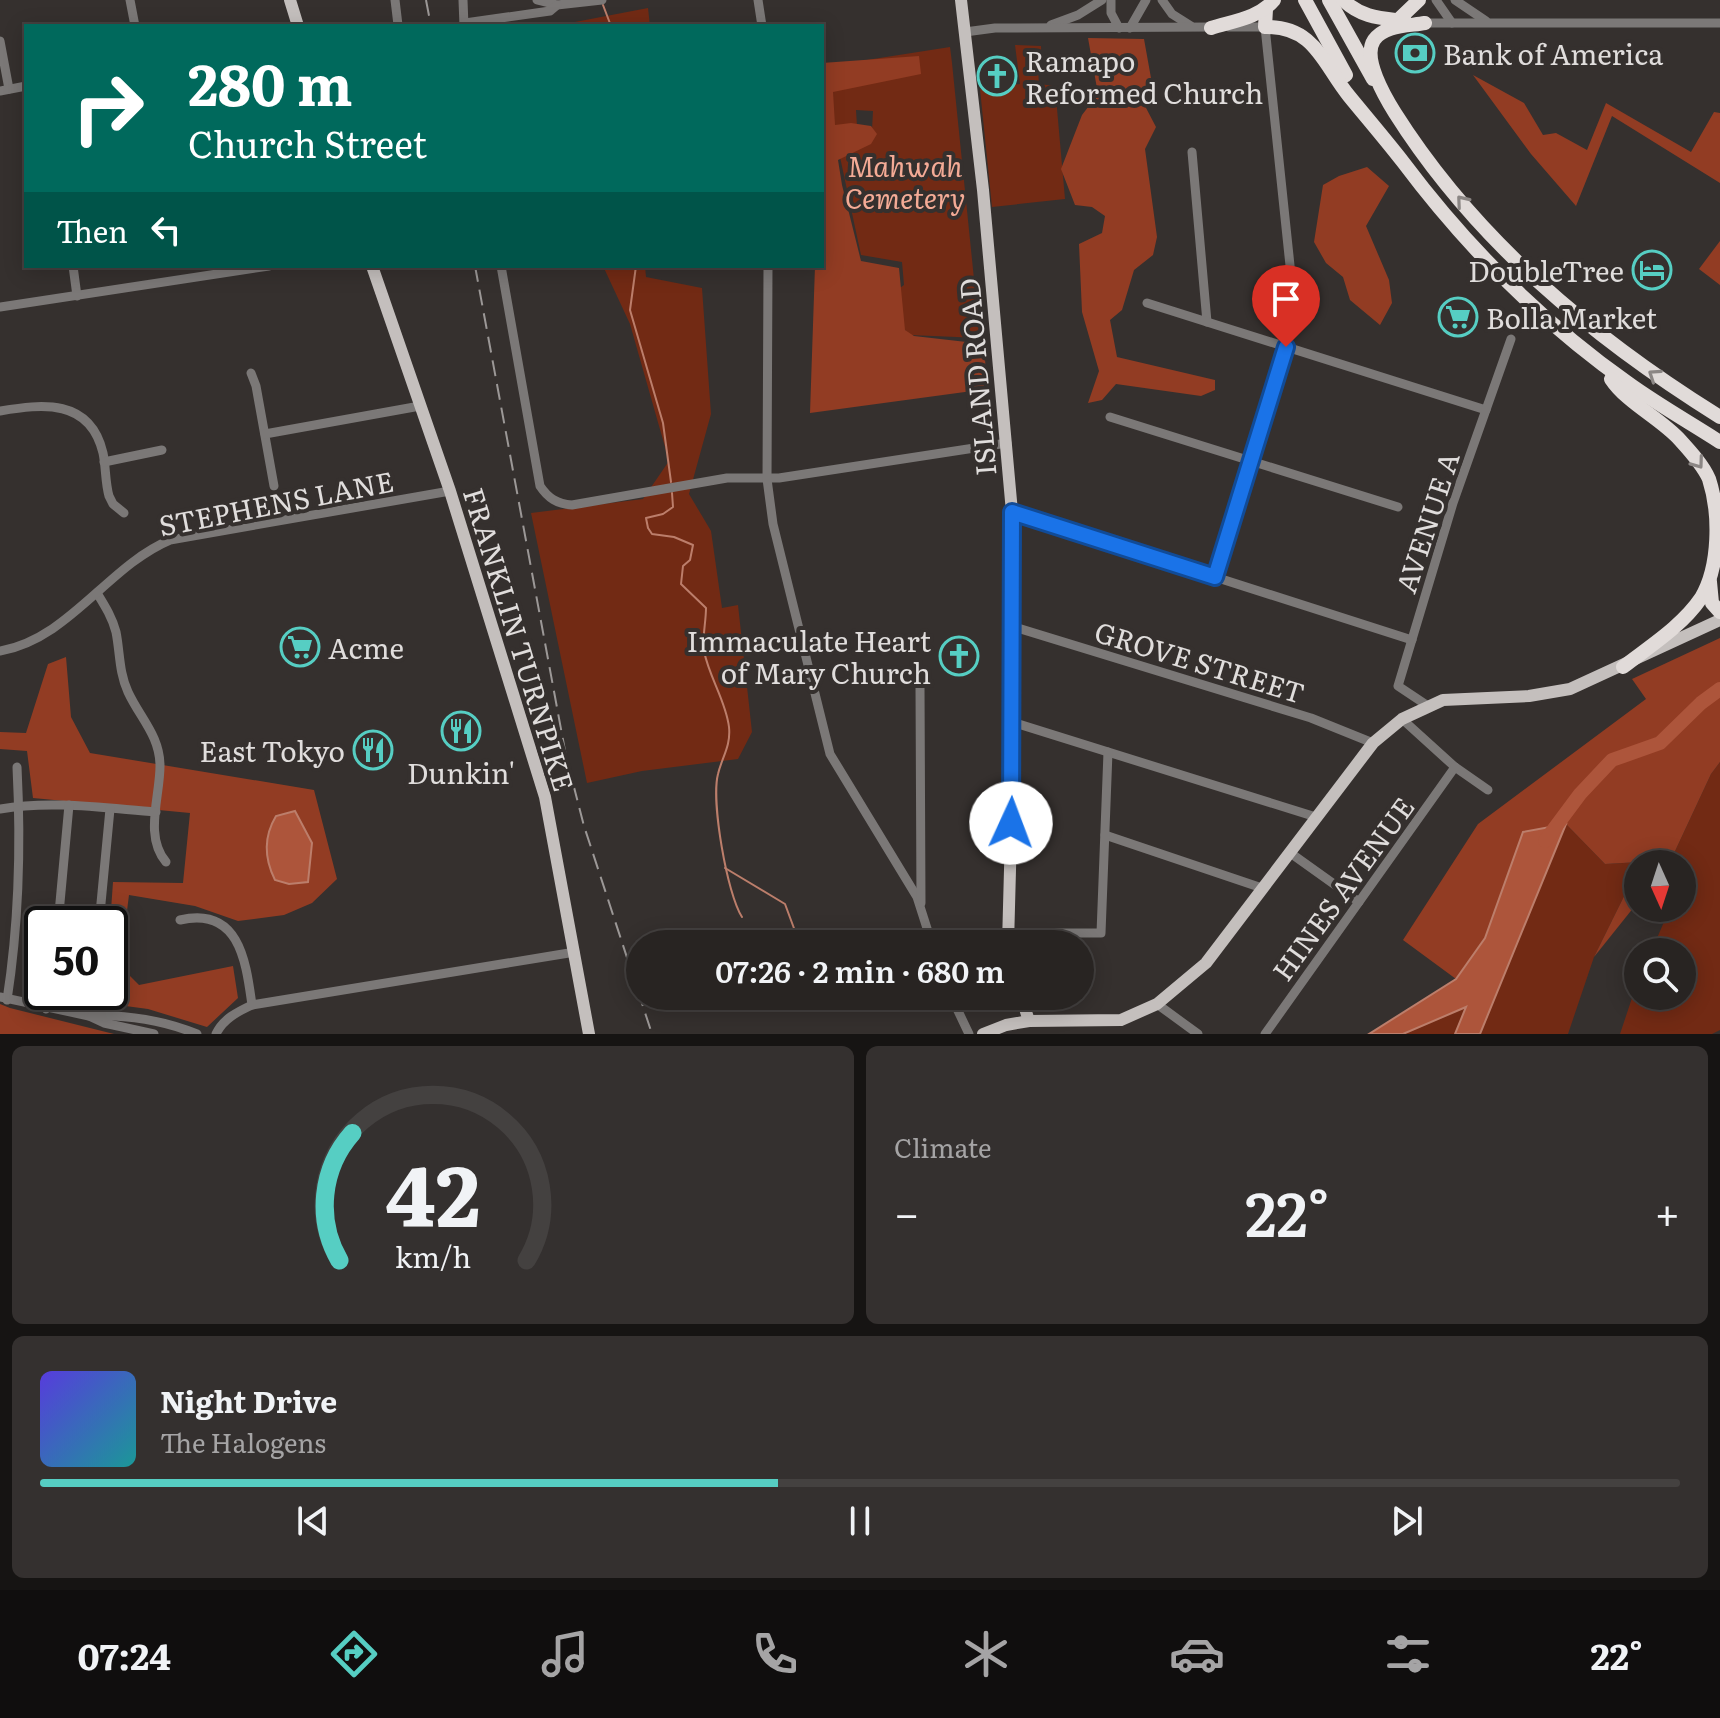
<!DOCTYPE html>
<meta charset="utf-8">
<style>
:root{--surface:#282422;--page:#34302f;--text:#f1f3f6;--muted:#a5a4a5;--line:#444140;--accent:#56cec3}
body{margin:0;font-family:Literata,serif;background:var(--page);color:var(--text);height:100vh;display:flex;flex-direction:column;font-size:30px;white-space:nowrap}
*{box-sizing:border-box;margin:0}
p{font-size:26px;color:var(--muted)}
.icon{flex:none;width:44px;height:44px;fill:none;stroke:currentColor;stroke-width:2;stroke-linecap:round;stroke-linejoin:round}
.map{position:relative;height:1034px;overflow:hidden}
.side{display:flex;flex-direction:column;gap:12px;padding:12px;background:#161413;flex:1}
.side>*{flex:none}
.top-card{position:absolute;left:24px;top:24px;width:800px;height:244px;border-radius:0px;box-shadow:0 4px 20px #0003,0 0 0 2px var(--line);background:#00695c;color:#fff;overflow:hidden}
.needle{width:52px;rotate:177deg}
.fabs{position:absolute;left:1624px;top:850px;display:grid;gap:16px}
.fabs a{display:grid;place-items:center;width:72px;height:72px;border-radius:50%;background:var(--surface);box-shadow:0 4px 20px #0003,0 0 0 2px var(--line);font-size:40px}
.speed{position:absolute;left:24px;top:906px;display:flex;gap:16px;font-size:40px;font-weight:700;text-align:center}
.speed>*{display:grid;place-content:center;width:104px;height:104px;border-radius:50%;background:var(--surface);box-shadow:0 4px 20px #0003,0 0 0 2px var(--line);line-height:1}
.speed .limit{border:4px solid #111;border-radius:12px;background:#fff;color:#111}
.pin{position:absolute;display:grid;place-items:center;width:68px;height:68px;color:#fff;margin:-82px -34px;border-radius:50% 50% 50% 0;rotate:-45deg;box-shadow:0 0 8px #0007}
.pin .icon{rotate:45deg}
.me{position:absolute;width:88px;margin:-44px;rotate:2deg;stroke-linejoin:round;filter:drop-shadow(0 0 6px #0008)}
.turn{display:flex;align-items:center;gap:28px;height:168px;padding:0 32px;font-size:36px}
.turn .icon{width:104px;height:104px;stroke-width:2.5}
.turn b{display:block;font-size:56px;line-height:68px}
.then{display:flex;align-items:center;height:76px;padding:0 32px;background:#0003;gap:16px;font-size:30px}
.big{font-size:60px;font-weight:600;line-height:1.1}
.side .tile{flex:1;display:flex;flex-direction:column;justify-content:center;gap:12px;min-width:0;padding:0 28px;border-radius:12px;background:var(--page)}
.side .dial{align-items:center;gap:0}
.dial svg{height:208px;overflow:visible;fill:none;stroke:var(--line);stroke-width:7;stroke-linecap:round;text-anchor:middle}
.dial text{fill:var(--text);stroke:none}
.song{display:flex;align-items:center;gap:24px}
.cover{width:96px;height:96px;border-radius:12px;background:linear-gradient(135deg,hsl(250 70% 55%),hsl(180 70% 35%))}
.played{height:8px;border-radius:4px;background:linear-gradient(90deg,var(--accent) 45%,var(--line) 45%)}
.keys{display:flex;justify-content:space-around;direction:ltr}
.heat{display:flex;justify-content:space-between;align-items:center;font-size:44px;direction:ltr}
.side .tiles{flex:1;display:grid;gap:12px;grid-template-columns:1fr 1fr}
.tile:last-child{grid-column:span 2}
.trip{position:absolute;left:626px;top:930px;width:468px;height:80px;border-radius:40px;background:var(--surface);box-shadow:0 4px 20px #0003,0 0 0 2px var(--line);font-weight:600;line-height:80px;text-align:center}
.tab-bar{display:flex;height:128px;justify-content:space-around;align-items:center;background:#100e0e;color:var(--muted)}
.tab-bar .icon{width:56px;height:56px}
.tab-bar .on{color:var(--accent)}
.tab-bar b{font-size:36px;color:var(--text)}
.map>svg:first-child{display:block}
.green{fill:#722a14}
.forest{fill:#923c23}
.water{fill:#ad553b;stroke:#bc7e6b;stroke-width:2}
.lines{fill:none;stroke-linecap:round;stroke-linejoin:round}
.stream{stroke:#bc7e6b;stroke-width:2}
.river{stroke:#ad553b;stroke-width:14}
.minor{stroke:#7b7877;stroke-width:9}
.major{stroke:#c4bfbd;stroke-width:12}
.highway{stroke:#e1dbd9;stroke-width:14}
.rail{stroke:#9c9897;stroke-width:2;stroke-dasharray:16 8;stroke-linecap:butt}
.oneway{stroke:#8b8684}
.route-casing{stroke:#114b97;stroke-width:20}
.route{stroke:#1a73e8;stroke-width:14}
.labels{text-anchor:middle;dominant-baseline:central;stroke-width:8;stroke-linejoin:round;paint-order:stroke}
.poi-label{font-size:28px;fill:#e0dddc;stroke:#35302e;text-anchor:start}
.park-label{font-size:28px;font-style:italic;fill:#f4ab96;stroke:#35302e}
.street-label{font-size:28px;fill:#e0dddc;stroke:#35302e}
</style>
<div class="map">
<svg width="1720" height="1034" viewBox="0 0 1720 1034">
<rect width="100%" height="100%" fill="#35302e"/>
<g class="green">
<polygon points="648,8 650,26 575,26 575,22"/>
<polygon points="1015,45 1041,46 1042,68 1038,69 1039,84 1055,86 1065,199 992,207 980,89 1020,84"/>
<polygon points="950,47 952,63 980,338 909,335 882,301 904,285 902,262 861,255 840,157 872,130 873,111 856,110 857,126 822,129 822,67"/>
<polygon points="603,266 645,266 646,277 702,288 711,414 689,494 711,531 722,608 738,605 752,732 738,759 642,771 587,783 531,513 643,499 669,461 630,324"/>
<polygon points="1720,762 1720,1030 1712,1034 1620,1034 1638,980 1638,996 1682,996 1682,952 1651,952 1670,908 1682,908 1682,864 1669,864 1711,774"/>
<polygon points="1566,824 1605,864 1641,862 1594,957 1568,1034 1480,1034"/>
<polygon points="1467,1007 1455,1034 1403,1034 1408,1030"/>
</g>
<g class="forest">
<polygon points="1088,38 1144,39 1151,78 1145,106 1156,127 1145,149 1157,237 1153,255 1134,270 1122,310 1110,320 1117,357 1215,380 1215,390 1201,396 1116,384 1102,400 1088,403 1099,371 1082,312 1079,244 1102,233 1105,216 1092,207 1075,205 1061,169 1082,115 1098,94"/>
<path d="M919,56L921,74L833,92L835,125L851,123L871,126L877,134L871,144L838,160L842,185L861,261L899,268L905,330L914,336L984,344L987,389L810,413L815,266H822C822,245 825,227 822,206V63Z"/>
<polygon points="1473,75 1524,103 1543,135 1556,133 1587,150 1606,103 1691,152 1714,112 1720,113 1720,183 1612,116 1576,206 1531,154"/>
<polygon points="1367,167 1389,186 1366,226 1389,280 1392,303 1380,325 1350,300 1343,277 1326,263 1314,242 1323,185 1339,176"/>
<polygon points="1720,241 1720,285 1699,269"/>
<polygon points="1720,638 1720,762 1711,774 1669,864 1640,864 1640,862 1605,864 1566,824 1523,832 1485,938 1456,979 1403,940 1478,824 1646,699 1632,679"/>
<polygon points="66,657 71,717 90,753 314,790 337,879 312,903 284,915 238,921 195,906 129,895 120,966 139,985 233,966 238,998 207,1027 148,1009 103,1003 104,992 110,992 110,924 113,882 183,883 190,813 33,798 27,751 0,749 0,732 26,733 48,664"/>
<polygon points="1638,868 1638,902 1594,957 1635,874"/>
<polygon points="0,1004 10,1008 114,1034 0,1034"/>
</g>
<g class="water">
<path d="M295,811L312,843L308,882L289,884L275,880C264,858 264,836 276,816Z"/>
<polygon points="1566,824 1480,1034 1455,1034 1466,1007 1403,1034 1369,1034 1456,979 1485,938 1523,832"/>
</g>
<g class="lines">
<g class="stream">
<polyline points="603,5 611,26"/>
<polyline points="636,266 630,310 663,423 671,482"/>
<path d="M672,493L673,507L663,514L646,518L648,528L652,534L674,537L693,545L690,560L683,566L681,584L706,608C706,622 702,638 704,651C709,677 726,701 729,727C731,746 722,757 718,774C711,801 727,894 742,917"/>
<polyline points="725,868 785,904 795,931 792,944"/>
<polyline points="784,999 786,1003"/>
<polyline points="779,1001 784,1004"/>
</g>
<polyline class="river" points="1545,841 1580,794 1612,760 1660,743 1701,703 1720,689"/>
<g class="minor">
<polyline points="130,0 135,26"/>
<polyline points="395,0 398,25"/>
<polyline points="463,0 464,26"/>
<polyline points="537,0 557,5 602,0"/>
<polyline points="758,0 762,26"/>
<polyline points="1111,0 1111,13 1119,28"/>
<polyline points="1162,0 1172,14 1191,26"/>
<polyline points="1436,0 1452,23"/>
<polyline points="1455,0 1486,21"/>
<polyline points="465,23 550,11 557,5"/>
<polyline points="1425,23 1720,23"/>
<polyline points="1051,25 1078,15 1102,0"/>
<polyline points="1229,27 1265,27 1293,294"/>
<polyline points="1130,28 1146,0"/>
<polyline points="965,32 995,28 1214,27"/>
<polyline points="0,41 9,89"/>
<polyline points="0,91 26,86"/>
<polyline points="1192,152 1207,322"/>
<polyline points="73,266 77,296"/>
<path d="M501,266L540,486C548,498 557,504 572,505L727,478H779L1007,443"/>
<polyline points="768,266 767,479 773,524 830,754 917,897 932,944"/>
<polyline points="1147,303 1486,410"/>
<polyline points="0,307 269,266"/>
<polyline points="251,373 256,386 274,486"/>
<path d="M0,411C42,404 90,398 103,453C106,467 105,482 109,496L113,504L124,513"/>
<polyline points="1110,417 1398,507"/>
<polyline points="265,434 420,406"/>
<polyline points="104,462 162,450"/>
<polyline points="1012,512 1412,640"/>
<polyline points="1215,577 1286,347"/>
<path d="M97,593C105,606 112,617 116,632C120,652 119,673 128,692C140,718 160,736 160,766C160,797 144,836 166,862"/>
<polyline points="1011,626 1311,718 1373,743"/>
<path d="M0,651C69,639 108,566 170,540L450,491"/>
<polyline points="920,686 921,903"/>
<polyline points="1428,706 1398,686 1453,503 1511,339"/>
<polyline points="1402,719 1455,767 1488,790"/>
<polyline points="1012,722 1316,817"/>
<path d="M0,809C51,800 104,808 156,812"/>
<polyline points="1105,835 1262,888"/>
<polyline points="1289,852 1359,902"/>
<path d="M180,920C240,906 246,963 252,1005"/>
<polyline points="58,924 69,805"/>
<polyline points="99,924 110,809"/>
<polyline points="1007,933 1101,933 1108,752"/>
<polyline points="951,996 969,1034"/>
<polyline points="0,997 89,1016 104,1023 154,1034"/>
<path d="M7,1000C19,923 21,845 17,767"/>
<polyline points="1157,1004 1198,1034"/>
<polyline points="46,1009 48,992"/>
<polyline points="89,1016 91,992"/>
<path d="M92,1016C126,1014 165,1021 197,1034"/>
<path d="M216,1034C223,1019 237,1012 252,1005L575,952"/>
<polyline points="1265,1034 1455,767"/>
</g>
<g class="major">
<polyline points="290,0 298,26"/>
<polyline points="961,0 983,190 1012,512 1012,795 1008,944"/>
<polyline points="372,266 450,491 545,797 589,1034"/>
<polyline points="1021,996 1029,1021"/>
<polyline points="983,1034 1006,1025 1029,1021 1121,1020 1157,1004 1206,963 1373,743 1402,719 1443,700 1529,696 1570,689 1720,620"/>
</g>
<g class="highway">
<polyline points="1305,0 1346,75"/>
<polyline points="1329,0 1373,79"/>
<path d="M1343,0C1362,18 1380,18 1405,21"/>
<path d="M1266,9L1265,27C1315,26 1323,64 1349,96C1367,118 1385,139 1403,162C1466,246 1542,322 1628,383C1657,404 1689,422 1720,442"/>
<polyline points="1398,20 1419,0"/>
<path d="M1425,23C1409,26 1384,25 1374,40C1362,58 1385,97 1395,113C1476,241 1593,338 1720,417"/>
<path d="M1211,28C1233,21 1259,18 1274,0"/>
<path d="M1611,379C1627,403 1660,418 1680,440C1690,451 1703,465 1709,479C1720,513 1720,566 1701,598C1682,626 1650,646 1623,667"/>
<polyline points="1710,582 1712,603 1720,612"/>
</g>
<g class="rail">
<polyline points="426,0 431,26"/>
<polyline points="475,266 566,756 584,826 652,1034"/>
</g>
</g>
<defs><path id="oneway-chevron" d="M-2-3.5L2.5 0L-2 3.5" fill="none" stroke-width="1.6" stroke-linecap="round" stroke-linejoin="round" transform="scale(2)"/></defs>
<g class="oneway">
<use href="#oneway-chevron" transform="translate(1462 201) rotate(-130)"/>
<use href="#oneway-chevron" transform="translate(1654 375) rotate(-146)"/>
<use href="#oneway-chevron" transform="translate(1698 463) rotate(54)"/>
</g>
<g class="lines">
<g class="route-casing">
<polyline id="route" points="1011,823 1012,512 1215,577 1286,347"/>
</g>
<use href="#route" class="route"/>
</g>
<defs>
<g id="bank-ring" transform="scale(2)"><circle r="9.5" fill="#35302e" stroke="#56cec3" stroke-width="1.5"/><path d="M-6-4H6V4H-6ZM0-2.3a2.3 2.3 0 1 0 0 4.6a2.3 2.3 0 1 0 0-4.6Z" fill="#56cec3"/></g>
<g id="church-ring" transform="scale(2)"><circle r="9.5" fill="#35302e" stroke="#56cec3" stroke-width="1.5"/><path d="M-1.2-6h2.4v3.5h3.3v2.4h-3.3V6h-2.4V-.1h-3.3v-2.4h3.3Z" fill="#56cec3"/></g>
<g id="hotel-ring" transform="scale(2)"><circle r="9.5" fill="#35302e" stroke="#56cec3" stroke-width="1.5"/><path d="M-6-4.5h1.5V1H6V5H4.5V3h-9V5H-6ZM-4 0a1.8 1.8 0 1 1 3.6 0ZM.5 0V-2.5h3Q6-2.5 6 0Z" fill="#56cec3"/></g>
<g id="supermarket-ring" transform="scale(2)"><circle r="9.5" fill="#35302e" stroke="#56cec3" stroke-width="1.5"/><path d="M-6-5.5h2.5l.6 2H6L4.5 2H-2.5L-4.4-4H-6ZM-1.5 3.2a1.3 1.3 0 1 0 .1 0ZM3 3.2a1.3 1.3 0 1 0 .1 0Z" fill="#56cec3"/></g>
<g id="restaurant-ring" transform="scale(2)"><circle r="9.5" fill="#35302e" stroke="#56cec3" stroke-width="1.5"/><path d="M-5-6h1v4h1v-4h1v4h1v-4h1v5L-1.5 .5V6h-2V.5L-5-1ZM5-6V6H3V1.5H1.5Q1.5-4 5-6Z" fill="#56cec3"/></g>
</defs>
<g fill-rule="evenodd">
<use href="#bank-ring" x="1415" y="53"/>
<use href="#church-ring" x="997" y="76"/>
<use href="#hotel-ring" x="1652" y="270"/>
<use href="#supermarket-ring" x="1458" y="317"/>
<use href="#supermarket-ring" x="300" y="647"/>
<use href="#church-ring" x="959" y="656"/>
<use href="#restaurant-ring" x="461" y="731"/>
<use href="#restaurant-ring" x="373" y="750"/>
</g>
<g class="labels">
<g class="poi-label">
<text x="1443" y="53">Bank of America</text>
<text x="1025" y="60">Ramapo<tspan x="1025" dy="32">Reformed Church</tspan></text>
<text x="1624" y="270" text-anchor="end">DoubleTree</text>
<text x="1486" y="317">Bolla Market</text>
<text x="931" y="640" text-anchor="end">Immaculate Heart<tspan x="931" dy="32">of Mary Church</tspan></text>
<text x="328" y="647">Acme</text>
<text x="345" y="750" text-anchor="end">East Tokyo</text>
<text x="461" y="772" text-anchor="middle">Dunkin'</text>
</g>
<g class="park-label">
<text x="905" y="165">Mahwah<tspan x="905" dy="32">Cemetery</tspan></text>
</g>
<g class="street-label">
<text transform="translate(976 377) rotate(-95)">ISLAND ROAD</text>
<text transform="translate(276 502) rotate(-11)">STEPHENS LANE</text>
<text transform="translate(1426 522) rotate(-72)">AVENUE A</text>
<text transform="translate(520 639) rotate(73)">FRANKLIN TURNPIKE</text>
<text transform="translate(1200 661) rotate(17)">GROVE STREET</text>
<text transform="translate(1342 888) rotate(-54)">HINES AVENUE</text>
</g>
</g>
</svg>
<div class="fabs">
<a><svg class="needle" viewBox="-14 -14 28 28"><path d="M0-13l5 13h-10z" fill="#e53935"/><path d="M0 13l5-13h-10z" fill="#a5a4a5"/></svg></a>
<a><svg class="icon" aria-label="search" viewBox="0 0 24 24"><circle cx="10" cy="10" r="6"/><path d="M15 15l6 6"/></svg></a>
</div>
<div class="speed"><div class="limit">50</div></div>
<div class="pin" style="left:1286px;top:347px;background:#d93025"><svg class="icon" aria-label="arrive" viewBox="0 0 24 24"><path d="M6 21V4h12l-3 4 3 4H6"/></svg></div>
<svg class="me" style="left:1011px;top:823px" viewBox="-20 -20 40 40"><circle r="19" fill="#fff"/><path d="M0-13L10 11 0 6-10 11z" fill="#1a73e8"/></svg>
<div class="trip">07:26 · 2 min · 680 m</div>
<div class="top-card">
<div class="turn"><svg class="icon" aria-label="right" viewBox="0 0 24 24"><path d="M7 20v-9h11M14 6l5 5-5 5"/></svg><div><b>280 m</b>Church Street</div></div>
<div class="then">Then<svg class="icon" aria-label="left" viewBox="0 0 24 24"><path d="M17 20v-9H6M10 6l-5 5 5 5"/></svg></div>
</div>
</div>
<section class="side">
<div class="tiles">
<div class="tile dial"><svg viewBox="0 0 100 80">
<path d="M14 69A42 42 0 1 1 86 69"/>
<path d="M14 69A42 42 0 0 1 19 20" stroke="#56cec3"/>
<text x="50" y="56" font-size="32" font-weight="700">42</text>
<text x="50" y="72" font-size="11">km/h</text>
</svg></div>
<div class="tile"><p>Climate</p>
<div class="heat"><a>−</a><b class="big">22°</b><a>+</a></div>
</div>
<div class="tile">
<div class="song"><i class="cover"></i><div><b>Night Drive</b><p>The Halogens</p></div></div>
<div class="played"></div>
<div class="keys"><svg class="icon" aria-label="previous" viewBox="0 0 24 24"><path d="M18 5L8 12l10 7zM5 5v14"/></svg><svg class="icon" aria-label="pause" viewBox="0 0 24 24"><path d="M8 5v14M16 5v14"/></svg><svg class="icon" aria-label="next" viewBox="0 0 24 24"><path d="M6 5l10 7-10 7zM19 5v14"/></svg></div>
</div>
</div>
</section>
<nav class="tab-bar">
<b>07:24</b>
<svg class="icon on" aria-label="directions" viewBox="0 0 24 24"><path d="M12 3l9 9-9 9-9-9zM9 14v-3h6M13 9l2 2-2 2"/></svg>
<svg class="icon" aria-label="music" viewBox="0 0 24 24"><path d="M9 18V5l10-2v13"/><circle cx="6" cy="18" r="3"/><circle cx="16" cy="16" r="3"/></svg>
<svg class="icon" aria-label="phone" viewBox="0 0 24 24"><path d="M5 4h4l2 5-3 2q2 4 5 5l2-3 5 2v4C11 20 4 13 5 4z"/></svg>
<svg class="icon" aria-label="climate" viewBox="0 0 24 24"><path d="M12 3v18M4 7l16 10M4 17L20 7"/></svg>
<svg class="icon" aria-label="car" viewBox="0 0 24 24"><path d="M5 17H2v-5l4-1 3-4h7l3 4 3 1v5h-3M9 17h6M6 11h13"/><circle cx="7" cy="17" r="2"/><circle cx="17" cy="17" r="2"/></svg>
<svg class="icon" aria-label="filters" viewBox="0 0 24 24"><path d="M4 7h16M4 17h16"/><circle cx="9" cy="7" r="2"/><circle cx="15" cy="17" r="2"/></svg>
<b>22°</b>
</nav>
